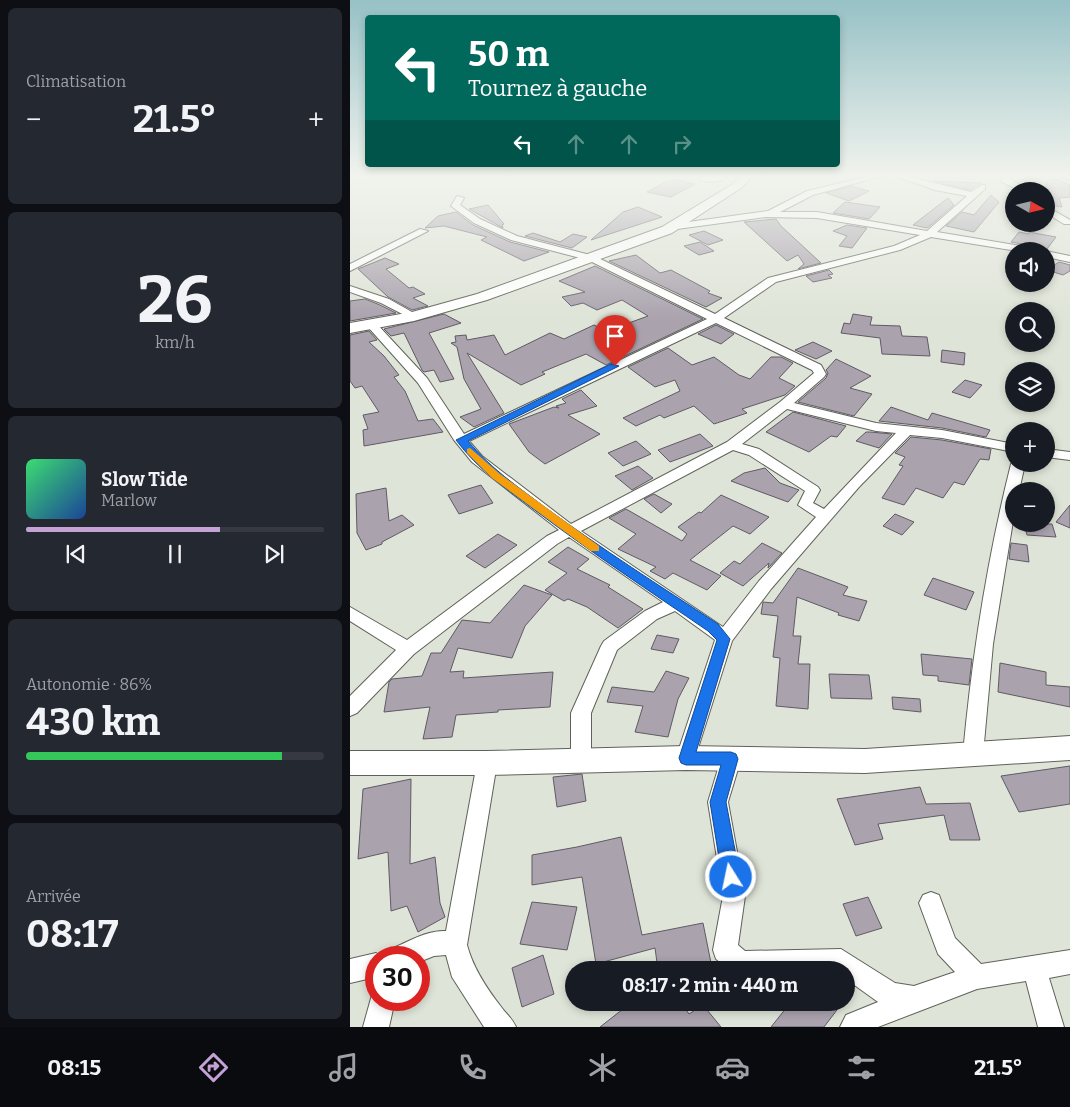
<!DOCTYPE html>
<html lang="fr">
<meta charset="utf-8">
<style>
:root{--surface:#171b24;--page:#242831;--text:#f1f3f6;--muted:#9ea1a6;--line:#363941;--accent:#c4a2d6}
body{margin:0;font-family:Bitter,serif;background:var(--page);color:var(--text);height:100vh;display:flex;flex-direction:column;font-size:19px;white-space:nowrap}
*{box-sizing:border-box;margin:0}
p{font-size:16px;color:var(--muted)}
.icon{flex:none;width:28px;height:28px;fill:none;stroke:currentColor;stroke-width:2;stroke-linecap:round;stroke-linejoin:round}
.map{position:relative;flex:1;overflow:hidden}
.details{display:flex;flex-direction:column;gap:8px;padding:8px;background:#0d0f14;width:350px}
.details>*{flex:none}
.hud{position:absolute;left:15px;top:15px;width:475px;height:152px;border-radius:5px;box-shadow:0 2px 8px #0003;background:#00695c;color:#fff;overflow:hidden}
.needle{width:32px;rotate:98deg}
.tools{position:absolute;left:655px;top:182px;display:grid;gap:10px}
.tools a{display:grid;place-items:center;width:50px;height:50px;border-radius:50%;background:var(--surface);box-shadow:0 2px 8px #0003;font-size:25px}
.speed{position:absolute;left:15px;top:946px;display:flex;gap:10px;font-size:25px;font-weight:700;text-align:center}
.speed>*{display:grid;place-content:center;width:65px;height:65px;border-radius:50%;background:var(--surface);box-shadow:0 2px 8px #0003;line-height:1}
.speed .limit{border:8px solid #d22;background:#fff;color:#111}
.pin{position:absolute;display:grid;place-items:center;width:42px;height:42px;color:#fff;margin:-51px -21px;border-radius:50% 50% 50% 0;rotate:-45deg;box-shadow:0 0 5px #0007}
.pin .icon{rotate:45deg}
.me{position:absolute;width:55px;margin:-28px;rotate:350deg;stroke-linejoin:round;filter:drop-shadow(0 0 4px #0008)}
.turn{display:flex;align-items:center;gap:18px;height:105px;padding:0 20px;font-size:22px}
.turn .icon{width:65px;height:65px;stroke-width:2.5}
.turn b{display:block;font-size:35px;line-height:42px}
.lanes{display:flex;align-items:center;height:48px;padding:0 20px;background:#0003;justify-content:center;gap:25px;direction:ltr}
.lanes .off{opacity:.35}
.big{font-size:38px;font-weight:700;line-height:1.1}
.details .tile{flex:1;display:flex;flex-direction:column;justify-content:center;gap:8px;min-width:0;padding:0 18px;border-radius:8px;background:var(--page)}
.details .dial{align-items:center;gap:0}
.dial b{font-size:65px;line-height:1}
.song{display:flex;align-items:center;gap:15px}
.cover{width:60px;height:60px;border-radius:8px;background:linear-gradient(135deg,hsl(140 70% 55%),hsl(220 70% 35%))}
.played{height:5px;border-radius:2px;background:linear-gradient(90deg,var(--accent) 65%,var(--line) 65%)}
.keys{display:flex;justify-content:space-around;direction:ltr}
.heat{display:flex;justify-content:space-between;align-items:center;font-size:28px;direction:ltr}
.charge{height:8px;border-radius:4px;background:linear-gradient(90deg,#34c759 86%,var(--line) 0)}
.trip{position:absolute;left:215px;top:961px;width:290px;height:50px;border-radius:25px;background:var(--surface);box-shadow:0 2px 8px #0003;font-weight:700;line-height:50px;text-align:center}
.tabs{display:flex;height:80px;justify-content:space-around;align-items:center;background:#090b0e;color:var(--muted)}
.tabs .icon{width:35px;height:35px}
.tabs .current{color:var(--accent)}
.tabs b{font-size:22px;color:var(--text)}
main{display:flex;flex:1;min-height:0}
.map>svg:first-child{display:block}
.building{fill:#aaa3ae;stroke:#605a64}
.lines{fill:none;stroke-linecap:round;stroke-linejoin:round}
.minor-casing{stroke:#5e6258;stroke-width:2}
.secondary-casing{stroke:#5e6258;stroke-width:2}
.minor{fill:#fff;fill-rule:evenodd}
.secondary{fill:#fff;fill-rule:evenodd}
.route{fill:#1a73e8;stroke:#114b97}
.slow{fill:#f59e0b}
</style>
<main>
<section class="details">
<div class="tile"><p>Climatisation</p>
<div class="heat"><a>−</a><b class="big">21.5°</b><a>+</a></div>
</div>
<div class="tile dial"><b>26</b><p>km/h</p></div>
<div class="tile">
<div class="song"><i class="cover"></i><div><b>Slow Tide</b><p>Marlow</p></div></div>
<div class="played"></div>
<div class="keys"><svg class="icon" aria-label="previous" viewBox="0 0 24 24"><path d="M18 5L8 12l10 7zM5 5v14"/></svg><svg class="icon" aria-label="pause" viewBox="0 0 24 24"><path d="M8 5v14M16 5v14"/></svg><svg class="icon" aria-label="next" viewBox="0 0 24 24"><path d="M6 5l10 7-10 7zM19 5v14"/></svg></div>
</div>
<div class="tile"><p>Autonomie · 86%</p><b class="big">430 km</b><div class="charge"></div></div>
<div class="tile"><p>Arrivée</p><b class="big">08:17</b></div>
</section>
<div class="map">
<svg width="720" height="1027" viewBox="0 0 720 1027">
<rect width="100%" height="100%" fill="#dfe4d8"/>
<g class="building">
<polygon points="321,179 345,184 321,197 297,192"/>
<polygon points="705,179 720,185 720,197 709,198 712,207 696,204 696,181"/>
<polygon points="583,181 631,183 620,190"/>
<polygon points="501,186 519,191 499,201 476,193"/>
<polygon points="641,195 649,202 624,232 596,226 612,212 624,215"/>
<polygon points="598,198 604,205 582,224 577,228 563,225"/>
<polygon points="495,202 530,207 519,219 483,213"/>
<polygon points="138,205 154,224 152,225 153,228 119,209"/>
<polygon points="288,207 312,217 241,240 273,212"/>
<polygon points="106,212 123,225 160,242 199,252 174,261 131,240 137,237 94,226 75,228 88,216"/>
<polygon points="426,219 431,226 471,263 448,269 454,264 448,255 437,261 394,222"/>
<polygon points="497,225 517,228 502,248 489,246 497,236 483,231"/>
<polygon points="354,231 373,240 358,245 339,235"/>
<polygon points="669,232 679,234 679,232 706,237 697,249 690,251 683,246 661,242"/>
<polygon points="183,233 210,242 223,234 237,237 222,248 175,236"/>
<polygon points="350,242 364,251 349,255 334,246"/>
<polygon points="286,255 310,273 321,270 360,291 358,293 372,298 356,307 259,261"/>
<polygon points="35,258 49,264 36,269 59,288 63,287 75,294 63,298 78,306 62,310 38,297 8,269"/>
<polygon points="709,262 720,265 720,271 713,275 697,270"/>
<polygon points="245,266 353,319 256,365 236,354 192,372 195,374 171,385 117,353 154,413 124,427 110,417 131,409 114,379 107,347 101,343 106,342 105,336 116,335 117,340 144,335 155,355 200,333 214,339 244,325 257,331 298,316 272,300 247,310 233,303 221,306 212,297 235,292 209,281"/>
<polygon points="479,270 483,274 478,275 482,278 463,282 456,276"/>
<polygon points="15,299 30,305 46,313 0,321 0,301"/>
<polygon points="94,314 111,323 79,333 104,379 90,382 84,370 74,372 72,370 54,333 41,336 34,329"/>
<polygon points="503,314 522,317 520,325 550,326 552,336 577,337 580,356 532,354 530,338 491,333 494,323 500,324"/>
<polygon points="366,325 384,334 371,344 348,334"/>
<polygon points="19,331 27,340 19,342 34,356 49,375 44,377 55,391 68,421 83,419 93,432 14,446 13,430 18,429 13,415 29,412 12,386 5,388 0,381 0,335"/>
<polygon points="463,342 482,351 466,359 445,350"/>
<polygon points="318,348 342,365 364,357 389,375 400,379 421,357 431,357 443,363 429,378 445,386 435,395 392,409 397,413 364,424 344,406 314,418 310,415 286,426 273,418 330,391 325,380 305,387 278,367"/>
<polygon points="592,350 615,353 614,365 591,362"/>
<polygon points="486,359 521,376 500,388 522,394 504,416 448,402 476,378 478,373 476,370"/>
<polygon points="615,380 632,385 620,398 602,392"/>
<polygon points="231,390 247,406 218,415 250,434 195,464 179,452 159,424 204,407 209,408 206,406 216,403 212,399"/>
<polygon points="541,407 578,420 582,413 640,430 636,437 592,428 529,421"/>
<polygon points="443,412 496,426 487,437 481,436 459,452 416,432"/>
<polygon points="516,432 520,432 542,434 529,448 506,441"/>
<polygon points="350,434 363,446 320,462 308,450"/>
<polygon points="561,437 592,440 641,449 639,460 630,459 614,485 604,482 593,498 566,488 554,505 532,498 553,466 549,465 555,457 545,453"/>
<polygon points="286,441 301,454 273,466 258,453"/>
<polygon points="288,466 303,478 282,490 265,476"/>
<polygon points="415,468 430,483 449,490 438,502 381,481 394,473"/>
<polygon points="131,485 143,503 109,514 98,495"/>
<polygon points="36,488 39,521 52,515 64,525 32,542 32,544 16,550 7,533 6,494"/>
<polygon points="304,494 322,504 311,513 294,499"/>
<polygon points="371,495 419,517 400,534 383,526 340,560 371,576 357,590 323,573 315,579 300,571 306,567 268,549 286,534 259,518 276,509 332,541 337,534 328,527 349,512 351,513"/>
<polygon points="720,505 720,528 706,522"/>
<polygon points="545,514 564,522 552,535 533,526"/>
<polygon points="674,524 702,524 706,537 677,535"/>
<polygon points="148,534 167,545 135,568 116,556"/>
<polygon points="412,543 432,553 418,568 419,563 393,586 370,573 384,561 390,564"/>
<polygon points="661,543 677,545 679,562 659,559"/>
<polygon points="218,547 239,559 227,569 260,585 258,587 293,609 268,628 237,607 218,599 214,601 195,590 217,573 198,562"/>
<polygon points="448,568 498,587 493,595 517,601 509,621 488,615 489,613 447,597 443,636 451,636 448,664 460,664 458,709 426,706 430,658 423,657 428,616 411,614 413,602 423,603"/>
<polygon points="583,578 624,592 616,610 574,595"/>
<polygon points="174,585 202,595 175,626 162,658 108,648 100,672 114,671 113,678 203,672 200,707 148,710 148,712 106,715 102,737 73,739 80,707 34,712 39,682 42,679 72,676 81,653 91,653 112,620 140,623"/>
<polygon points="307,635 329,639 323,653 301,649"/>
<polygon points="571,654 622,659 619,685 588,681 588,676 573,675"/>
<polygon points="650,663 696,672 696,685 720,687 720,707 648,692"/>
<polygon points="316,671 339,678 328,699 318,737 285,732 293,706 257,702 262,687 304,692"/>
<polygon points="479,674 519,675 522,699 481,698"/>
<polygon points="542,697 570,699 571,712 543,709"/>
<polygon points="720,766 720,804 669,812 651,776"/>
<polygon points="232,774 236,801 207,807 203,777"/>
<polygon points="61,779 60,864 85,857 90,903 95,917 68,932 57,906 41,911 38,852 8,859 13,789"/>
<polygon points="570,787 576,804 620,803 630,840 600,840 594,815 528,824 533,839 505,845 487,799"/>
<polygon points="271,837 292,935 353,923 361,963 325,970 308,970 305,948 246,964 232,877 182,885 182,855 227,847"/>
<polygon points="518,897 532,928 506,936 493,904"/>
<polygon points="182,902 227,907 217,950 170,944"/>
<polygon points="193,955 204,994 172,1007 162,968"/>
<polygon points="282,1002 331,1002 339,1014 353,1005 371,1027 250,1027"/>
<polygon points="441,1002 493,1002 474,1027 421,1027"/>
</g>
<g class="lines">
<g class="minor-casing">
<g id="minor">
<path d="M377,176C373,183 355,183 349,179L353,177Z"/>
<path d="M520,176H532L463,195L430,212H467L577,231L617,196L585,190L545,176H556L621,192L632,185H635V189L587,232L683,248L688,251H667L581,237L550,250L426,282L374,318L471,365L476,374L474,377L444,403L526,423L592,430L664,444V452L592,438L560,435L509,487L421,589L382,641L343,764L336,766L329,764L326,758L365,640L325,611L307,619L267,650L241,713V761L238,767L231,769L224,767L221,761V713L251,646L254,641L295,611L313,602L219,537L207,544L64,654L7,713L0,716V696L46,650L0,621V607L57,640L197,536L209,530L122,462L104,440L68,383L18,327V323H26L77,378L114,434L357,319L238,260L161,240L124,223L101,206L107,196L114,198L110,205L130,219L167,236L244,256L365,314L418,278L544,246L570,235L467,218L416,217L327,229L324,228V224L418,211L457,191ZM366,323L462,370L464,373L430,402L377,442L221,524L132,456L119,441ZM437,409L526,431L546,433L474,509L463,503L470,490L468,487L409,449L392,444ZM383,450L399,455L455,491L448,505L466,517L409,581L373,627L231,531Z"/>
<polygon points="651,176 663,176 660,179 681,191 671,191 652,182"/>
<polygon points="711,176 720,176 720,180"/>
<polygon points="696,206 720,220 720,224 714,224 696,213"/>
<polygon points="70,229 78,231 0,271 0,264"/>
<polygon points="696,251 720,256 720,262 696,257"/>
<polygon points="0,286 39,299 69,316 68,318 60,318 31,303 0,292"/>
<polygon points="696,449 720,452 720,460 696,457"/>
<path d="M664,461V464H675L669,491H664V515L643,644L633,754L630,760L623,762L616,760L613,754C622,656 637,560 661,464Z"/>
<polygon points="381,751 388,753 391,759 378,802 395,896 388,945 395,951 491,949 545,983 564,986 605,972 588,954 569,903 573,895 581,892 589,895 605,938 631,964 720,950 720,974 699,978 714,1027 688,1027 676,981 627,989 528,1027 490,1027 496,1015 528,1002 496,979 496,970 380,970 366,959 363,950 373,896 358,802 371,759 374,753"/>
<path d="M137,754L144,757L147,763L117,945C123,968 137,989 152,1008C157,1015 162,1018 166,1027H134L102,977L96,955L84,956L69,962V958H38L41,949C58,942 76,930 96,931L127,763L130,757Z"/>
<polygon points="26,953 35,958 26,958 26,977 0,983 0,959"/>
<polygon points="26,990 26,1000 45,1000 39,1027 13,1027 23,991"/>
</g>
</g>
<g class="secondary-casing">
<g id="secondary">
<polygon points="391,176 403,176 391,188 322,233 137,300 64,321 0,333 0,323 62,312 127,294 312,227 383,184"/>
<polygon points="720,736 720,760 515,773 336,770 137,775 0,775 0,751 137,751 336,746 515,749"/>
</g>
</g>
<use href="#minor" class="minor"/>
<use href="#secondary" class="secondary"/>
</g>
<linearGradient id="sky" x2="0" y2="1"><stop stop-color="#96c1c6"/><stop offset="0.55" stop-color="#f1f3ed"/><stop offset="1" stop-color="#f1f3ed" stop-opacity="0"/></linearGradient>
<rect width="720" height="319" fill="url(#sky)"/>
<path class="route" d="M261,364L269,366L118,441C140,468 168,487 196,508C252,549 310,586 368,624L380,639L346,752H381L386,754L388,759L376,802L390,877L387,883L381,885L375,883L372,877L360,802L371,765H336L331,763L329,758L367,640L358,631C301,592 242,553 186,511C157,489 128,470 106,440Z"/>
<polygon class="slow" points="120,448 150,474 249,546 249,551 241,551 142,478 117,453 117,449"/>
</svg>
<div class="tools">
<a><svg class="needle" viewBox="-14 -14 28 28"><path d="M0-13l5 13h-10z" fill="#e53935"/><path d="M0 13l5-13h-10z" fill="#9ea1a6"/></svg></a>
<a><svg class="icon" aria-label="sound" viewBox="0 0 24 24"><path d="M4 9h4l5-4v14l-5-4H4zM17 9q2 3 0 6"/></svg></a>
<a><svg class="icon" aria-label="search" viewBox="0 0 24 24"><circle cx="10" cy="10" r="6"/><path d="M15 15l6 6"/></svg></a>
<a><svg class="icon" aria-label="layers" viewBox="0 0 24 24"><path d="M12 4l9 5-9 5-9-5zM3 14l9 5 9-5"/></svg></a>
<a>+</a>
<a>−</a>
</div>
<div class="speed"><div class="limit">30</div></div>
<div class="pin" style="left:265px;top:366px;background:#d93025"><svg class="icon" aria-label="arrive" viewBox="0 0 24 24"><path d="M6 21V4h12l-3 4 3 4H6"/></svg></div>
<svg class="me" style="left:381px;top:877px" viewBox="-20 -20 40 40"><circle r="17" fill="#1a73e8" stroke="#fff" stroke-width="3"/><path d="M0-11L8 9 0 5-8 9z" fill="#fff"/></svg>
<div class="trip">08:17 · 2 min · 440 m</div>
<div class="hud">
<div class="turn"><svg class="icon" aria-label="left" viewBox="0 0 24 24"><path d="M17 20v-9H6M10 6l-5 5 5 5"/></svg><div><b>50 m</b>Tournez à gauche</div></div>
<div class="lanes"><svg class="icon" aria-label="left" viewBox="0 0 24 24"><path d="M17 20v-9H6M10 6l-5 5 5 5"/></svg><svg class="icon off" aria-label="ahead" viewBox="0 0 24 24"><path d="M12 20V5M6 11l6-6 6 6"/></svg><svg class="icon off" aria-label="ahead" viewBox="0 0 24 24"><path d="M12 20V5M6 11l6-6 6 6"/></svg><svg class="icon off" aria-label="right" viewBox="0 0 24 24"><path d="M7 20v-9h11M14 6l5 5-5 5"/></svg></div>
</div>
</div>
</main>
<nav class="tabs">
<b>08:15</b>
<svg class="icon current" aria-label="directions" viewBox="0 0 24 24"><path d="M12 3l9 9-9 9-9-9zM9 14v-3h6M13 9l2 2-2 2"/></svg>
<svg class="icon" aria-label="music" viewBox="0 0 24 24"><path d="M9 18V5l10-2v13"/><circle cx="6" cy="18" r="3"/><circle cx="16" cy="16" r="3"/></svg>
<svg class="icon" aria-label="phone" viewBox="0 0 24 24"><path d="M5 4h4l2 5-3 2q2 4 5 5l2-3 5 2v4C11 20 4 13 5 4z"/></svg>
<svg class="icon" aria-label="climate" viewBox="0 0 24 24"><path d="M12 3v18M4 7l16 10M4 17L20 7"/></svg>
<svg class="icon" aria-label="car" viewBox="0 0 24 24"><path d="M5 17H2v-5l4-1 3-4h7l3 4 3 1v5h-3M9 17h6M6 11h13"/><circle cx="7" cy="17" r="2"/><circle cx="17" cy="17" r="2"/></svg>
<svg class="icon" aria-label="filters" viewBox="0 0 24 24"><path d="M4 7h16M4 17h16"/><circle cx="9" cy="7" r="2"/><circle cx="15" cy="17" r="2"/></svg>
<b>21.5°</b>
</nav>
